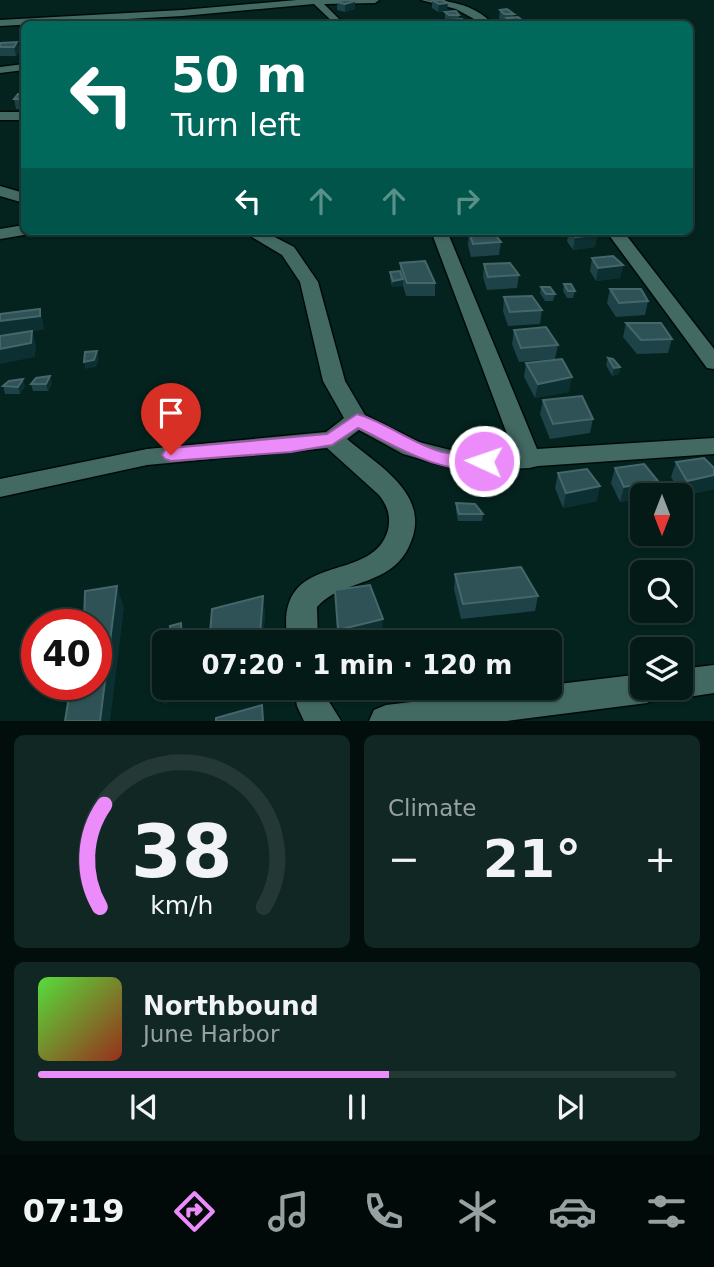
<!DOCTYPE html>
<meta charset="utf-8">
<style>
:root{--surface:#031a16;--page:#112723;--text:#f1f3f6;--muted:#97a1a1;--line:#243835;--accent:#ec8cfb}
body{margin:0;font-family:"DejaVu Sans",sans-serif;background:var(--page);color:var(--text);height:100vh;display:flex;flex-direction:column;font-size:26px;white-space:nowrap}
*{box-sizing:border-box;margin:0}
p{font-size:23px;color:var(--muted)}
.icon{flex:none;width:38px;height:38px;fill:none;stroke:currentColor;stroke-width:2;stroke-linecap:round;stroke-linejoin:round}
.map{position:relative;height:721px;overflow:hidden}
.drawer{display:flex;flex-direction:column;gap:14px;padding:14px;background:#020e0c;flex:1}
.drawer>*{flex:none}
.top-card{position:absolute;left:21px;top:21px;width:672px;height:214px;border-radius:10px;box-shadow:0 2px 5px #0004,0 0 0 2px var(--line);background:#00695c;color:#fff;overflow:hidden}
.needle{width:46px;rotate:180deg}
.fabs{position:absolute;left:630px;top:483px;display:grid;gap:14px}
.fabs a{display:grid;place-items:center;width:63px;height:63px;border-radius:10px;background:var(--surface);box-shadow:0 2px 5px #0004,0 0 0 2px var(--line);font-size:35px}
.speed{position:absolute;left:21px;top:609px;display:flex;gap:14px;font-size:35px;font-weight:700;text-align:center}
.speed>*{display:grid;place-content:center;width:91px;height:91px;border-radius:50%;background:var(--surface);box-shadow:0 2px 5px #0004,0 0 0 2px var(--line);line-height:1}
.speed .limit{border:10px solid #d22;background:#fff;color:#111}
.pin{position:absolute;display:grid;place-items:center;width:60px;height:60px;color:#fff;margin:-72px -30px;border-radius:50% 50% 50% 0;rotate:-45deg;box-shadow:0 0 7px #0007}
.pin .icon{rotate:45deg}
.me{position:absolute;width:77px;margin:-38px;rotate:273deg;stroke-linejoin:round;filter:drop-shadow(0 0 5px #0008)}
.turn{display:flex;align-items:center;gap:24px;height:147px;padding:0 35px;font-size:32px}
.turn .icon{width:91px;height:91px;stroke-width:2.5}
.turn b{display:block;font-size:49px;line-height:60px}
.lanes{display:flex;align-items:center;height:66px;padding:0 35px;background:#0003;justify-content:center;gap:35px;direction:ltr}
.lanes .off{opacity:.35}
.big{font-size:52px;font-weight:800;line-height:1.1}
.drawer .card{flex:1;display:flex;flex-direction:column;justify-content:center;gap:10px;min-width:0;padding:0 24px;border-radius:10px;background:var(--page)}
.drawer .dial{align-items:center;gap:0}
.dial svg{height:182px;overflow:visible;fill:none;stroke:var(--line);stroke-width:7;stroke-linecap:round;text-anchor:middle}
.dial text{fill:var(--text);stroke:none}
.song{display:flex;align-items:center;gap:21px}
.cover{width:84px;height:84px;border-radius:10px;background:linear-gradient(135deg,hsl(110 70% 55%),hsl(10 70% 35%))}
.played{height:7px;border-radius:4px;background:linear-gradient(90deg,var(--accent) 55%,var(--line) 55%)}
.keys{display:flex;justify-content:space-around;direction:ltr}
.heat{display:flex;justify-content:space-between;align-items:center;font-size:38px;direction:ltr}
.drawer .tiles{flex:1;display:grid;gap:14px;grid-template-columns:1fr 1fr}
.card:last-child{grid-column:span 2}
.trip{position:absolute;left:152px;top:630px;width:410px;height:70px;border-radius:10px;background:var(--surface);box-shadow:0 2px 5px #0004,0 0 0 2px var(--line);font-weight:800;line-height:70px;text-align:center}
.tab-bar{display:flex;height:112px;justify-content:space-around;align-items:center;background:#010a09;color:var(--muted)}
.tab-bar .icon{width:49px;height:49px}
.tab-bar .selected{color:var(--accent)}
.tab-bar b{font-size:32px;color:var(--text)}
.map>svg:first-child{display:block}
.lines{fill:none;stroke-linecap:round;stroke-linejoin:round}
.minor-casing{stroke:#000b08;stroke-width:3}
.minor{fill:#426a63;fill-rule:evenodd}
.wall{fill:#1d4248}
.shaded-wall{fill:#0c2f31}
.building{fill:#2f5257;stroke:#46676a;stroke-width:2}
.route{fill:#ec8cfb;stroke:#995ba3;stroke-width:2}
</style>
<div class="map">
<svg width="714" height="721" viewBox="0 0 714 721">
<rect width="100%" height="100%" fill="#04231e"/>
<g class="lines">
<g class="minor-casing">
<g id="minor">
<polygon points="297,0 379,0 375,3 324,4 344,24 335,24 314,4 182,16 0,26 0,20 182,10"/>
<path d="M421,0C447,0 473,3 493,24H483L456,9Z"/>
<polygon points="24,64 24,70 0,73 0,67"/>
<rect x="0" y="112" width="24" height="8"/>
<polygon points="0,186 24,193 24,203 0,196"/>
<polygon points="24,225 24,231 32,231 30,234 0,239 0,229"/>
<path d="M242,231H263L294,247L318,282L345,381L365,415L419,442L462,453L513,450L431,231H447L537,449L714,438V454L538,466L529,468L462,471L403,454L359,430L347,439C376,464 426,491 413,536C408,552 399,565 384,573C361,586 335,587 317,607L318,642H288C285,624 284,605 296,590C320,561 376,572 388,530C391,517 388,506 379,495L327,448L147,465L0,497V479L147,449L326,432L344,418L323,381L300,282L282,255Z"/>
<polygon points="606,231 623,231 714,349 714,369 707,368"/>
<polygon points="714,665 714,693 681,698 670,693 667,688 681,688 681,669"/>
<polygon points="642,674 642,688 663,688 658,698 647,703 507,721 369,721 374,710 386,705 529,688 550,688 550,685"/>
<polygon points="294,688 326,688 328,700 341,721 304,721 297,706"/>
</g>
</g>
<use href="#minor" class="minor"/>
</g>
<g class="wall">
<polygon points="344,0 355,9 345,12 337,10 337,2"/>
<polygon points="432,0 442,0 447,11 438,12 432,8"/>
<polygon points="500,10 514,14 513,18 523,21 523,24 506,24 507,23 503,23 499,18"/>
<polygon points="445,12 459,15 459,20 467,24 448,23 445,20"/>
<polygon points="17,42 20,51 16,56 0,56 0,43"/>
<polygon points="24,94 24,109 16,109 14,99"/>
<polygon points="524,231 538,231 538,235 526,235"/>
<polygon points="569,231 594,231 595,247 573,250 567,241"/>
<polygon points="469,232 501,242 499,255 471,257 468,245"/>
<polygon points="592,258 623,265 620,278 596,281 590,271"/>
<polygon points="400,263 435,283 435,296 406,296 403,286 392,287 390,278 390,272 400,271"/>
<polygon points="484,264 519,275 517,288 487,290 483,277"/>
<polygon points="564,284 575,291 573,298 567,298 563,291"/>
<polygon points="541,287 555,294 553,301 545,301 540,293"/>
<polygon points="610,289 648,301 645,315 616,317 607,303"/>
<polygon points="504,297 542,310 540,324 508,326 503,311"/>
<polygon points="626,323 672,339 668,353 637,354 623,337"/>
<polygon points="514,330 558,345 555,359 519,362 512,344"/>
<polygon points="608,358 620,367 619,374 612,376 606,365"/>
<polygon points="526,363 569,392 535,398 524,377"/>
<polygon points="52,383 48,391 33,391 31,384"/>
<polygon points="3,386 25,386 20,394 5,394"/>
<polygon points="543,400 593,419 590,433 550,439 540,414"/>
<polygon points="676,462 714,468 714,489 682,496 671,477"/>
<polygon points="615,468 642,495 642,498 620,502 611,483"/>
<polygon points="558,473 597,501 563,508 555,488"/>
<polygon points="456,503 483,514 482,521 458,521 456,511"/>
<polygon points="455,574 538,596 535,611 461,619 454,589"/>
<polygon points="265,611 263,642 211,642 210,633"/>
<polygon points="349,688 384,688 384,689 350,689"/>
</g>
<g class="shaded-wall">
<polygon points="355,1 355,9 345,12 345,4"/>
<polygon points="448,3 447,11 438,12 439,4"/>
<polygon points="17,42 20,51 16,56 14,47"/>
<polygon points="598,235 595,247 573,250 575,237"/>
<polygon points="623,265 620,278 596,281 598,268"/>
<polygon points="403,279 403,286 392,287 393,281"/>
<polygon points="40,309 43,322 44,330 32,331 36,345 35,357 0,364 0,349 32,331 0,335 0,321"/>
<polygon points="97,351 99,359 96,367 85,369 84,362"/>
<polygon points="620,367 619,374 612,376 614,368"/>
<polygon points="50,376 52,383 48,391 46,384"/>
<polygon points="572,377 569,392 535,398 538,384"/>
<polygon points="23,379 25,386 20,394 18,387"/>
<polygon points="714,475 714,489 682,496 687,481"/>
<polygon points="658,481 654,495 642,495 642,498 620,502 624,487"/>
<polygon points="600,486 597,501 563,508 566,493"/>
<polygon points="117,586 124,608 110,721 100,721"/>
<polygon points="263,596 265,611 263,642 225,642"/>
<polygon points="383,619 382,635 351,642 338,642 338,630"/>
<polygon points="181,688 182,688 183,697 164,704 162,697"/>
</g>
<g class="building">
<polygon points="344,0 353,0 355,1 345,4 337,2"/>
<polygon points="432,0 442,0 448,3 439,4"/>
<polygon points="507,9 514,14 504,14 500,10"/>
<polygon points="456,11 459,15 449,15 445,12"/>
<polygon points="518,17 523,21 513,22 507,18"/>
<polygon points="462,19 467,24 457,24 452,20"/>
<polygon points="17,42 14,47 0,47 0,43"/>
<polygon points="18,94 24,94 24,99 14,99"/>
<polygon points="571,231 594,231 598,235 575,237"/>
<polygon points="469,232 493,232 501,242 473,244"/>
<polygon points="613,256 623,265 598,268 592,258"/>
<polygon points="425,261 435,283 407,283 400,263"/>
<polygon points="510,263 519,275 488,277 484,264"/>
<polygon points="400,271 403,279 393,281 390,272"/>
<polygon points="564,284 571,284 575,291 568,291"/>
<polygon points="541,287 550,287 555,294 546,294"/>
<polygon points="610,289 641,289 648,301 619,303"/>
<polygon points="532,296 542,310 510,312 504,297"/>
<polygon points="40,309 40,316 0,321 0,314"/>
<polygon points="626,323 661,323 672,339 641,340"/>
<polygon points="546,327 558,345 521,348 514,330"/>
<polygon points="32,331 31,343 0,349 0,336"/>
<polygon points="97,351 94,360 84,362 85,352"/>
<polygon points="608,358 613,359 620,367 614,368"/>
<polygon points="562,359 572,377 538,384 526,363"/>
<polygon points="50,376 46,384 31,384 36,378"/>
<polygon points="23,379 18,387 3,386 9,381"/>
<polygon points="582,396 593,419 553,424 543,400"/>
<polygon points="704,458 714,468 714,475 687,481 676,462"/>
<polygon points="644,464 658,481 624,487 615,468"/>
<polygon points="587,469 600,486 566,493 558,473"/>
<polygon points="456,503 475,504 483,514 459,514"/>
<polygon points="521,567 538,596 463,604 455,574"/>
<polygon points="370,585 383,619 338,630 335,590"/>
<polygon points="117,586 100,721 65,721 71,684 96,684 96,625 84,625 85,591"/>
<polygon points="263,596 260,634 224,642 210,633 212,609"/>
<polygon points="181,623 182,642 170,642 170,626"/>
<polygon points="378,636 379,642 345,642 344,640"/>
<polygon points="164,676 164,688 181,688 181,689 162,697"/>
<polygon points="262,705 263,721 216,721 216,718"/>
</g>
<path class="route" d="M357,414C386,422 412,444 442,452C458,456 475,452 491,457L493,461L491,466C445,479 397,446 358,428L332,445L291,452L171,461L165,459L162,455L165,450L171,448L327,434Z"/>
</svg>
<div class="fabs">
<a><svg class="needle" viewBox="-14 -14 28 28"><path d="M0-13l5 13h-10z" fill="#e53935"/><path d="M0 13l5-13h-10z" fill="#97a1a1"/></svg></a>
<a><svg class="icon" aria-label="search" viewBox="0 0 24 24"><circle cx="10" cy="10" r="6"/><path d="M15 15l6 6"/></svg></a>
<a><svg class="icon" aria-label="layers" viewBox="0 0 24 24"><path d="M12 4l9 5-9 5-9-5zM3 14l9 5 9-5"/></svg></a>
</div>
<div class="speed"><div class="limit">40</div></div>
<div class="pin" style="left:171px;top:455px;background:#d93025"><svg class="icon" aria-label="arrive" viewBox="0 0 24 24"><path d="M6 21V4h12l-3 4 3 4H6"/></svg></div>
<svg class="me" style="left:484px;top:461px" viewBox="-20 -20 40 40"><circle r="17" fill="#ec8cfb" stroke="#fff" stroke-width="3"/><path d="M0-11L8 9 0 5-8 9z" fill="#fff"/></svg>
<div class="trip">07:20 · 1 min · 120 m</div>
<div class="top-card">
<div class="turn"><svg class="icon" aria-label="left" viewBox="0 0 24 24"><path d="M17 20v-9H6M10 6l-5 5 5 5"/></svg><div><b>50 m</b>Turn left</div></div>
<div class="lanes"><svg class="icon" aria-label="left" viewBox="0 0 24 24"><path d="M17 20v-9H6M10 6l-5 5 5 5"/></svg><svg class="icon off" aria-label="ahead" viewBox="0 0 24 24"><path d="M12 20V5M6 11l6-6 6 6"/></svg><svg class="icon off" aria-label="ahead" viewBox="0 0 24 24"><path d="M12 20V5M6 11l6-6 6 6"/></svg><svg class="icon off" aria-label="right" viewBox="0 0 24 24"><path d="M7 20v-9h11M14 6l5 5-5 5"/></svg></div>
</div>
</div>
<section class="drawer">
<div class="tiles">
<div class="card dial"><svg viewBox="0 0 100 80">
<path d="M14 69A42 42 0 1 1 86 69"/>
<path d="M14 69A42 42 0 0 1 16 24" stroke="#ec8cfb"/>
<text x="50" y="56" font-size="32" font-weight="700">38</text>
<text x="50" y="72" font-size="11">km/h</text>
</svg></div>
<div class="card"><p>Climate</p>
<div class="heat"><a>−</a><b class="big">21°</b><a>+</a></div>
</div>
<div class="card">
<div class="song"><i class="cover"></i><div><b>Northbound</b><p>June Harbor</p></div></div>
<div class="played"></div>
<div class="keys"><svg class="icon" aria-label="previous" viewBox="0 0 24 24"><path d="M18 5L8 12l10 7zM5 5v14"/></svg><svg class="icon" aria-label="pause" viewBox="0 0 24 24"><path d="M8 5v14M16 5v14"/></svg><svg class="icon" aria-label="next" viewBox="0 0 24 24"><path d="M6 5l10 7-10 7zM19 5v14"/></svg></div>
</div>
</div>
</section>
<nav class="tab-bar">
<b>07:19</b>
<svg class="icon selected" aria-label="directions" viewBox="0 0 24 24"><path d="M12 3l9 9-9 9-9-9zM9 14v-3h6M13 9l2 2-2 2"/></svg>
<svg class="icon" aria-label="music" viewBox="0 0 24 24"><path d="M9 18V5l10-2v13"/><circle cx="6" cy="18" r="3"/><circle cx="16" cy="16" r="3"/></svg>
<svg class="icon" aria-label="phone" viewBox="0 0 24 24"><path d="M5 4h4l2 5-3 2q2 4 5 5l2-3 5 2v4C11 20 4 13 5 4z"/></svg>
<svg class="icon" aria-label="climate" viewBox="0 0 24 24"><path d="M12 3v18M4 7l16 10M4 17L20 7"/></svg>
<svg class="icon" aria-label="car" viewBox="0 0 24 24"><path d="M5 17H2v-5l4-1 3-4h7l3 4 3 1v5h-3M9 17h6M6 11h13"/><circle cx="7" cy="17" r="2"/><circle cx="17" cy="17" r="2"/></svg>
<svg class="icon" aria-label="filters" viewBox="0 0 24 24"><path d="M4 7h16M4 17h16"/><circle cx="9" cy="7" r="2"/><circle cx="15" cy="17" r="2"/></svg>
</nav>
